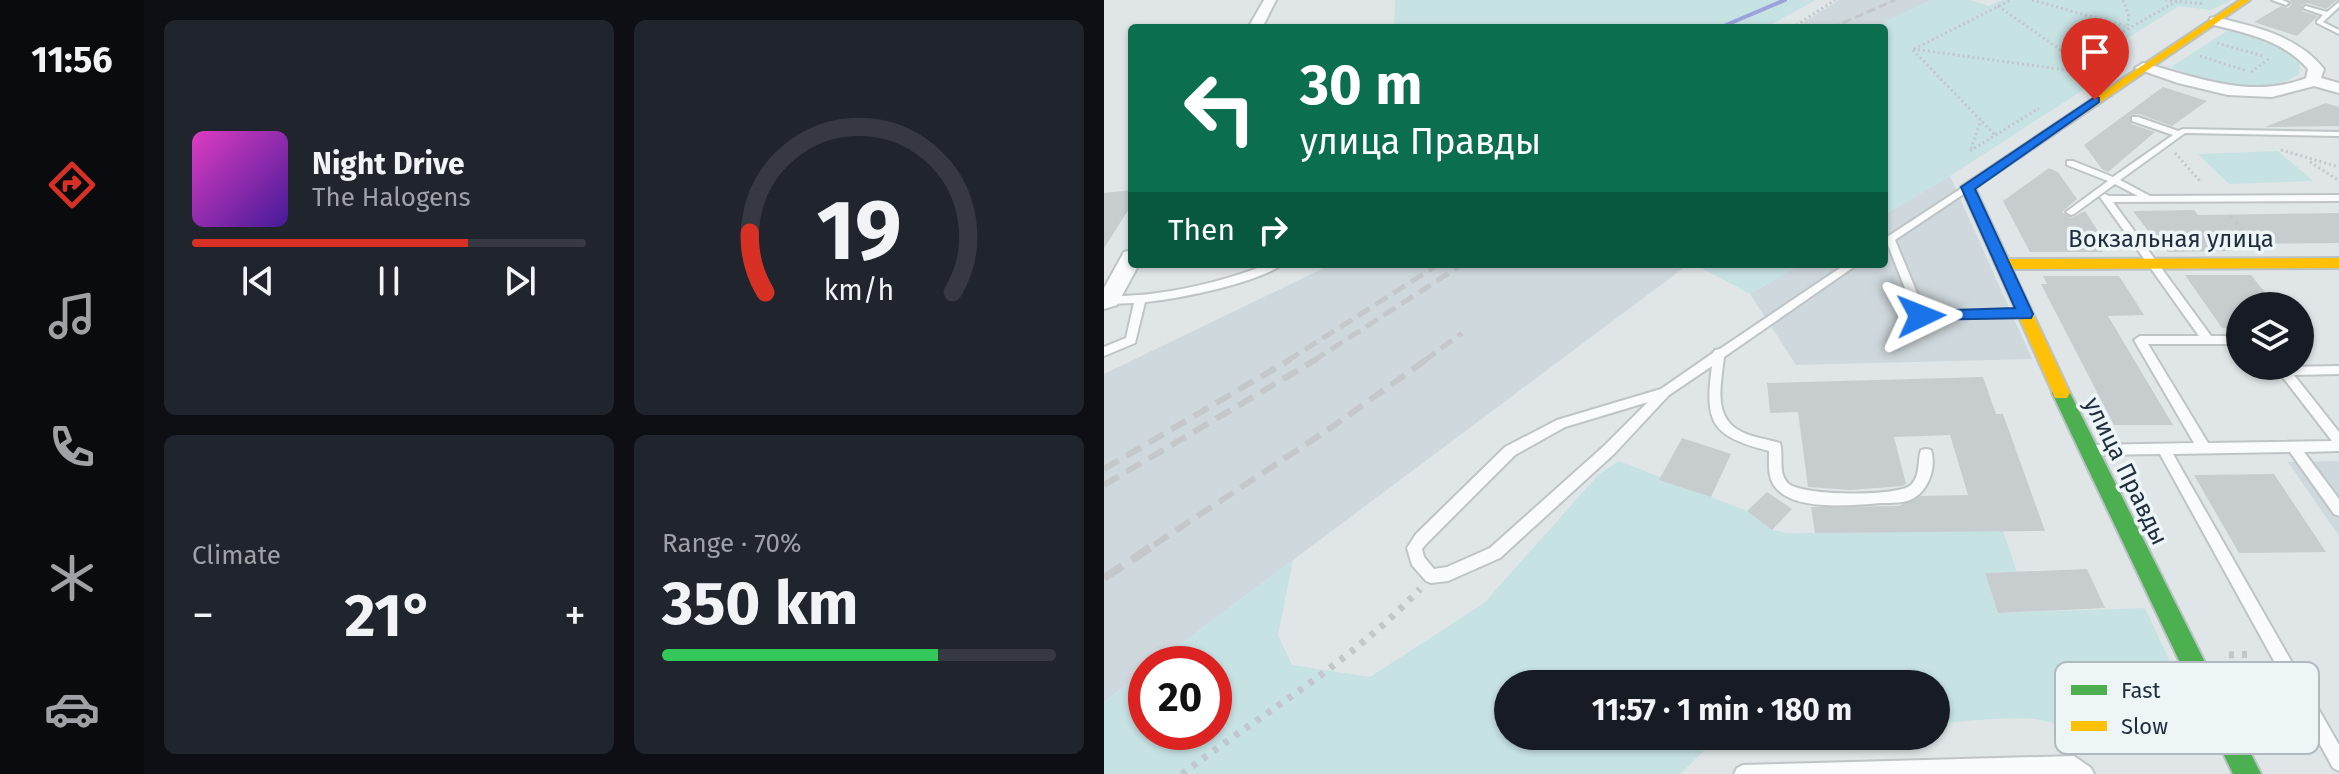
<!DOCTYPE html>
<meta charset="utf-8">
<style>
:root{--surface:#171b24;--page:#20242c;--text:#f1f3f6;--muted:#9ea1a6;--line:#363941;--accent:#d93025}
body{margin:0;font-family:"Fira Sans",sans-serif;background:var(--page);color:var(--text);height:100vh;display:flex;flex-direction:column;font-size:30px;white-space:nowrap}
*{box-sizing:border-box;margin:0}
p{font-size:26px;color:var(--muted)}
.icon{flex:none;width:44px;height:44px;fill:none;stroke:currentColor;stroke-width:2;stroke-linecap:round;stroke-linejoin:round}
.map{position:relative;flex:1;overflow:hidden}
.side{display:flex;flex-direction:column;gap:20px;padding:20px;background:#0d0f14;width:960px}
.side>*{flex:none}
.hud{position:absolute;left:24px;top:24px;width:760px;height:244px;border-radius:8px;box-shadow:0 2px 6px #0004;background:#0b6e4f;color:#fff;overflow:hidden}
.tools{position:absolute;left:1122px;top:292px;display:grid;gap:16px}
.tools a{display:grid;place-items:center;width:88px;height:88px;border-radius:50%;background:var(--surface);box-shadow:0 2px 6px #0004;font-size:40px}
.speed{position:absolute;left:24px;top:646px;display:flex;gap:16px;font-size:40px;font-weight:700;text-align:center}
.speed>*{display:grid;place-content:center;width:104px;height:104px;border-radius:50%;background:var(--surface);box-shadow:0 2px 6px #0004;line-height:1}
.speed .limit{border:12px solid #d22;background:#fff;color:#111}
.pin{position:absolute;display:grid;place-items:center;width:68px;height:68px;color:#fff;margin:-82px -34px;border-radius:50% 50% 50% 0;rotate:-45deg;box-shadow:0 0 8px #0007}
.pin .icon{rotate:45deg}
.me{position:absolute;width:88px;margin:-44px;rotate:88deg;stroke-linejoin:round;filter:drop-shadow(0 0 6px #0008)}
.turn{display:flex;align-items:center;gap:28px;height:168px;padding:0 40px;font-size:36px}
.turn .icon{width:104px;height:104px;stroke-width:2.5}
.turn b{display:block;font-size:56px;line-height:68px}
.then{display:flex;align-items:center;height:76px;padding:0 40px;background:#0003;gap:16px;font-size:30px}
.big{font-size:60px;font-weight:700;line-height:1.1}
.side .widget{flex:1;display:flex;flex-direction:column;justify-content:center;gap:12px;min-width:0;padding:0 28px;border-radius:12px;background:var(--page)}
.side .dial{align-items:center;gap:0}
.dial svg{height:208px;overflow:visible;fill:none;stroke:var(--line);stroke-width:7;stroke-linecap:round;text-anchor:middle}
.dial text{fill:var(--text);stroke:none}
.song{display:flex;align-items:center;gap:24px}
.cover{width:96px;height:96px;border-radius:12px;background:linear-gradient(135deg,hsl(310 70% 55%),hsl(260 70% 35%))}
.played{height:8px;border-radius:4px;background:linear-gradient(90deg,var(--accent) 70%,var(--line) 70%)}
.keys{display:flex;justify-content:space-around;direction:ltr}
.heat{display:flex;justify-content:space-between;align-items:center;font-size:44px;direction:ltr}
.charge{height:12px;border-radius:6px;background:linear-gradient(90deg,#34c759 70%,var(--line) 0)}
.side .tiles{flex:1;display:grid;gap:20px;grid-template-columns:repeat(2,1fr)}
.trip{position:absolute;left:390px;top:670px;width:456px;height:80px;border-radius:40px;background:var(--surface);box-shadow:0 2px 6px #0004;font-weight:700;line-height:80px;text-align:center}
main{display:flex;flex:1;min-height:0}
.dock{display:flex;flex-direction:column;width:144px;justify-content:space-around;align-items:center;background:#090b0e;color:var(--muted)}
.dock .icon{width:56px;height:56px}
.dock .current{color:var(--accent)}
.dock b{font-size:36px;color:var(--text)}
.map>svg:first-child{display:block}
.built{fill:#cfd8dc}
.green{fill:#c7e2e3}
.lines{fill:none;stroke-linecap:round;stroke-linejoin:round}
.stream{stroke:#9ba3dc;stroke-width:4}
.building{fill:#c7cccf}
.lane-casing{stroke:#bfc4c6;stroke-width:4}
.street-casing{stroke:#bfc4c6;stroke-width:4}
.fast-casing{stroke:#bbc2c5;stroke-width:4}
.slow-casing{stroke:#bbc2c5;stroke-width:4}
.path-far2{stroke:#c2c7cc;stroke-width:3;stroke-dasharray:2 3;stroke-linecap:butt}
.path-far1{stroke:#c2c7cc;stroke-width:4;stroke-dasharray:3 5;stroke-linecap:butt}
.path{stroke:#c2c7cc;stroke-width:7;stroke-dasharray:5 8;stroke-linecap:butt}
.lane{fill:#fafbfc;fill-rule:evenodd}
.street{fill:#fafbfc;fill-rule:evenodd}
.fast{fill:#4caf50;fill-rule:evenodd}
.slow{fill:#ffc107;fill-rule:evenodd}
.rail-far3{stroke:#c5c8ca;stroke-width:3;stroke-dasharray:9 4;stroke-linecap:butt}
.rail-far2{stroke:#c5c8ca;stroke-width:5;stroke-dasharray:14 7;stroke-linecap:butt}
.rail-far1{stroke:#c5c8ca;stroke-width:6;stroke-dasharray:17 9;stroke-linecap:butt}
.rail{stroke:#c5c8ca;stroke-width:8;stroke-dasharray:22 11;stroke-linecap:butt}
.route{fill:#1a73e8;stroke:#114b97;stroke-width:2}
.labels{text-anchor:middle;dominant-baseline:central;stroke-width:7;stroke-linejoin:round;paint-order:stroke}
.street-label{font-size:24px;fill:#1d2d3c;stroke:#edf5f7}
.key{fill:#edf5f7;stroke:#afb9bf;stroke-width:2}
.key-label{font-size:22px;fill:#1d2d3c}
</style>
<main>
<nav class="dock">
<b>11:56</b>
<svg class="icon current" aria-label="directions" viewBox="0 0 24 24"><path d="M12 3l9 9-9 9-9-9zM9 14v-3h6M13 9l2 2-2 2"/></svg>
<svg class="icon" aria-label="music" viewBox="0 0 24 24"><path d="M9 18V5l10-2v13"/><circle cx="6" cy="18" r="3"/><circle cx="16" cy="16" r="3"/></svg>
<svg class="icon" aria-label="phone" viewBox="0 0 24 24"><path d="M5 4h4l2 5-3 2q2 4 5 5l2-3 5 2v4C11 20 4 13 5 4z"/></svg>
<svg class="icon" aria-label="climate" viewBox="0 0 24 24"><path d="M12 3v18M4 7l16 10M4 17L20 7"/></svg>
<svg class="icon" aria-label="car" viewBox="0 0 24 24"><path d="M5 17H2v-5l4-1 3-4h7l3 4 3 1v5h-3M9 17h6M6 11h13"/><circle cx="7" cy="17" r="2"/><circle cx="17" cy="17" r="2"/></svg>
</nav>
<section class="side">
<div class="tiles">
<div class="widget">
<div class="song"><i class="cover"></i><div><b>Night Drive</b><p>The Halogens</p></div></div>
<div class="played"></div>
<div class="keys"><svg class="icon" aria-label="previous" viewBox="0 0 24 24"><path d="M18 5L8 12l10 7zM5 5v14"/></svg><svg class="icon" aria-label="pause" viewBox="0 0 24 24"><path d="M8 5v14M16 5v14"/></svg><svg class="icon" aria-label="next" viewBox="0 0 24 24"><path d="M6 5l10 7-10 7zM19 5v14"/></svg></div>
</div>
<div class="widget dial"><svg viewBox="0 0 100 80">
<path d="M14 69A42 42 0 1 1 86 69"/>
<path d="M14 69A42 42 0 0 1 8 46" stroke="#d93025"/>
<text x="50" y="56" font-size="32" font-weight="700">19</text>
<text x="50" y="72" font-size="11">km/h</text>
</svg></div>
<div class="widget"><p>Climate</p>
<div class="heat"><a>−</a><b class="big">21°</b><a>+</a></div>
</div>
<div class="widget"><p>Range · 70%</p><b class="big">350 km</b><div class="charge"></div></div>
</div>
</section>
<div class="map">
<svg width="1235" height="774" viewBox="0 0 1235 774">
<rect width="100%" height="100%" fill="#e0e6e8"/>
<g class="built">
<polygon points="735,0 828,0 768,28 691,28"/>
<polygon points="846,176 928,359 692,365 646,294 697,264 780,264 780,215"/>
<polygon points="228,264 585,264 50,664 42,664 42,670 0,702 0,374"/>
<polygon points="1235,461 1235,536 1184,462"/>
</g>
<g class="green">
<polygon points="291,0 712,0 661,28 290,28"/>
<polygon points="828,0 866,0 885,6 898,0 1128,0 1107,10 1075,6 990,59 1005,67 1004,74 846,176 780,215 780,28 768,28"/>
<path d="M1123,31C1146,34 1183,42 1196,64L1195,74C1161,99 1102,81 1067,67Z"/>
<polygon points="1174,151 1209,181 1125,184 1094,154"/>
<polygon points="590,264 697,264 646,294"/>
<path d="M515,461L643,511L668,530L683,533L899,531L913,572L881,573L894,613L1041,608L1080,691H1060L1070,712L1052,751C1000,768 984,729 937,720C907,715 864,722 832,723V684H404V736H622L611,740L576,774H0V702L42,670V732H110V664H50L189,560L174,635L188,665L266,677L380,603L495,474Z"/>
</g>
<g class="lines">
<polyline class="stream" points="622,25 681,0"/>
</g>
<g class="building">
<polygon points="1186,0 1233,0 1222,9 1203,3 1197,6 1198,11 1214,16 1193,36 1150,22 1177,6 1184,8 1188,4"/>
<polygon points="1059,87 1103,101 1068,126 1035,114 1026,115 1027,124 1051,132 1004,172 998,169 980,145"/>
<polygon points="1222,103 1235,107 1235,126 1161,127"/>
<polygon points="945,168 954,172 973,199 958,212 968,218 981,211 1003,245 995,245 999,252 926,252 899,201"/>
<polygon points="28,190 28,204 0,248 0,193"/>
<polygon points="1090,210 1094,215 1235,213 1235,243 1122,244 1128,251 1064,252 1059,245 1055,245 1029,211"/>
<polygon points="1081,275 1147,275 1172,306 1136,306 1136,328 1118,328"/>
<polygon points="939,276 1015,276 1040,315 1004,316 1069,425 1010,425 937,284 943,284"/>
<polygon points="879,377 892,414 899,414 941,531 711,533 707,507 794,506 817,496 864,495 846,435 790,437 802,484 798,486 747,490 704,487 694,412 666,413 663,383"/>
<polygon points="578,438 627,454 607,497 555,480"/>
<polygon points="1170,474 1222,552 1135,553 1090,475"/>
<polygon points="663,492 688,509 668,530 643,511"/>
<polygon points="983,569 1001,608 894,613 881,573"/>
</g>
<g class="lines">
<g class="lane-casing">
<g id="lane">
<polygon points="1168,0 1178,0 1185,3 1182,5"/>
<polygon points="1235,2 1235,7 1219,22 1235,30 1235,34 1213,23 1213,21 1219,15 1199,8 1202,6 1223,12"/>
<polygon points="1028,117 1034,117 1074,131 1079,129 1235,132 1235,136 1081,133 1016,180 1046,196 1235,195 1235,201 1009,202 1107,336 1136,336 1136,344 1044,344 1104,443 1228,441 1174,371 1180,367 1235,366 1235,374 1190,375 1235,432 1235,451 1200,452 1235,499 1235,516 1230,514 1186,452 1069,454 1235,745 1235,771 1229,768 1056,454 989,455 984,454 983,450 984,446 989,445 1090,443 1030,340 1036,336 1095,336 996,197 1001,194 1005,196 1034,196 1011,184 970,214 967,215 962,212 1004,181 963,165 963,161 969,161 1009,177 1069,135 1028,121"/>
<polygon points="864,184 867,185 867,189 791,240 821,312 919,310 924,314 923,317 813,319 784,245 780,246 780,239"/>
<path d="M165,264H179C153,283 75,299 41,302L31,343L0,356V347L22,338L30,303L5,304L1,302V298C18,295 36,296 53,293C91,288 128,278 165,264Z"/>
<path d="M742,264H754L620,357C617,384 608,418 638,432C650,438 663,439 676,443C680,456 673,474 685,484C700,496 794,497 807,485C817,475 813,462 817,450L822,449L827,450C833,469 823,495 803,501C795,503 786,503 778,503C751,505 696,511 675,491C663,481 665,465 665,451C608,436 600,424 608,366L565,395L510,454L396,558L344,581L327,583L322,581L308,565L303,548L312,534L401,447L453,420L557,389L609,353L611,350L616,349ZM544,402L500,446L386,548L343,567L330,569L320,557L318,549L322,544L411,455L461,427Z"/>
<polygon points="970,756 987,768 990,774 630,774 633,768 639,765"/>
</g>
</g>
<g class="street-casing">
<g id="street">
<polygon points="160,0 172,0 158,28 144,28"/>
<path d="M1111,17C1151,27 1193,35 1220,69L1217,78L1235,83V93L1210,86L1168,97L1124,95L1074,83L1031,68L1039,63C1093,77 1147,100 1202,78L1204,69C1179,40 1142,33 1106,24V18Z"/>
<polygon points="28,250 28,264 35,264 13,305 0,309 0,288 20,252"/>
</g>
</g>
<g class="fast-casing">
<polygon id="fast" points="957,386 963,388 966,393 1157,774 1129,774 948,393 951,388"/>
</g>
<g class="slow-casing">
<polygon id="slow" points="1136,0 1146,0 871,188 904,259 1235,258 1235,268 908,269 966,393 963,398 951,398 857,187"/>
</g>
<g class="path-far2">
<polyline points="928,0 1024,27"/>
<polyline points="1019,0 1025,16 1024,26"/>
<polyline points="1061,0 1100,4"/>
<polyline points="894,6 988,72"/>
<polyline points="688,28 731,0"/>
<polyline points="1006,39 1075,0"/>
<polyline points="1113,43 1159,56"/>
<polyline points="809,49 991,74"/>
<polyline points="810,49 907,0"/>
<polyline points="809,50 891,135"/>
<polyline points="960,51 1006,39 971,59"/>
<polyline points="1096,56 1143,71"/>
<polyline points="1147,72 1166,58"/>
<polyline points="867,149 877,120"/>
<polyline points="1177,150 1235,167"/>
<polyline points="866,151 935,108"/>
<polyline points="1071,153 1096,181"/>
<polyline points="1206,162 1234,180"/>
</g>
<polyline class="path-far1" points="1126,216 1149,241"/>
<g class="path">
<polyline points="1125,655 1151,654"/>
<path d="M78,774C159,713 246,663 316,589"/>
</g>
<use href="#lane" class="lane"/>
<use href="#street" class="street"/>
<use href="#fast" class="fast"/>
<use href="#slow" class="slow"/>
<polyline class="rail-far3" points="727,28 791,0"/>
<g class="rail-far2">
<polyline points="183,361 335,264"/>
<polyline points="209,361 359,264"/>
<polyline points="320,361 358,333"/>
</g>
<g class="rail-far1">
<polyline points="0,469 187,359"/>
<polyline points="0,485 213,359"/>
<polyline points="50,545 228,427 323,359"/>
</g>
<polyline class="rail" points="0,578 53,543"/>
</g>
<polygon class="route" points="991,97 995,98 995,102 871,189 929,314 927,318 811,320 809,316 811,312 817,311 911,308 857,187"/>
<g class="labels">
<g class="street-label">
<text x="1067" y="239">Вокзальная улица</text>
<text transform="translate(1022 471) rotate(64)">улица Правды</text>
</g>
</g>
<rect x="951" y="662" width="264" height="92" rx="12" class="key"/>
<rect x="967" y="685" width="36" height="10" fill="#4caf50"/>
<rect x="967" y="721" width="36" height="10" fill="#ffc107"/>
<g class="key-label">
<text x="1017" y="698">Fast</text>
<text x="1017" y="734">Slow</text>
</g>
</svg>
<div class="tools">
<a><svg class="icon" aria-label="layers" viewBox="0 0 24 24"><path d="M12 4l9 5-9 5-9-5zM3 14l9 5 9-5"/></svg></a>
</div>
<div class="speed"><div class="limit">20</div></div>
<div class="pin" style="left:991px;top:100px;background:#d93025"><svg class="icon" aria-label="arrive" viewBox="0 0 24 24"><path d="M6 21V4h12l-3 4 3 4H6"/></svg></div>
<svg class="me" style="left:817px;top:316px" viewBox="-20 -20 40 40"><path d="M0-17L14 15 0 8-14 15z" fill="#1a73e8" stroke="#fff" stroke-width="4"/></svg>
<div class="trip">11:57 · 1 min · 180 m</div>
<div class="hud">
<div class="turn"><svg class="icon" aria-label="left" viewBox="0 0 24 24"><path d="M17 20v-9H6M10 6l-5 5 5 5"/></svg><div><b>30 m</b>улица Правды</div></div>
<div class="then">Then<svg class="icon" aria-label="right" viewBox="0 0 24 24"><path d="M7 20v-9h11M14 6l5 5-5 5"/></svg></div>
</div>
</div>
</main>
